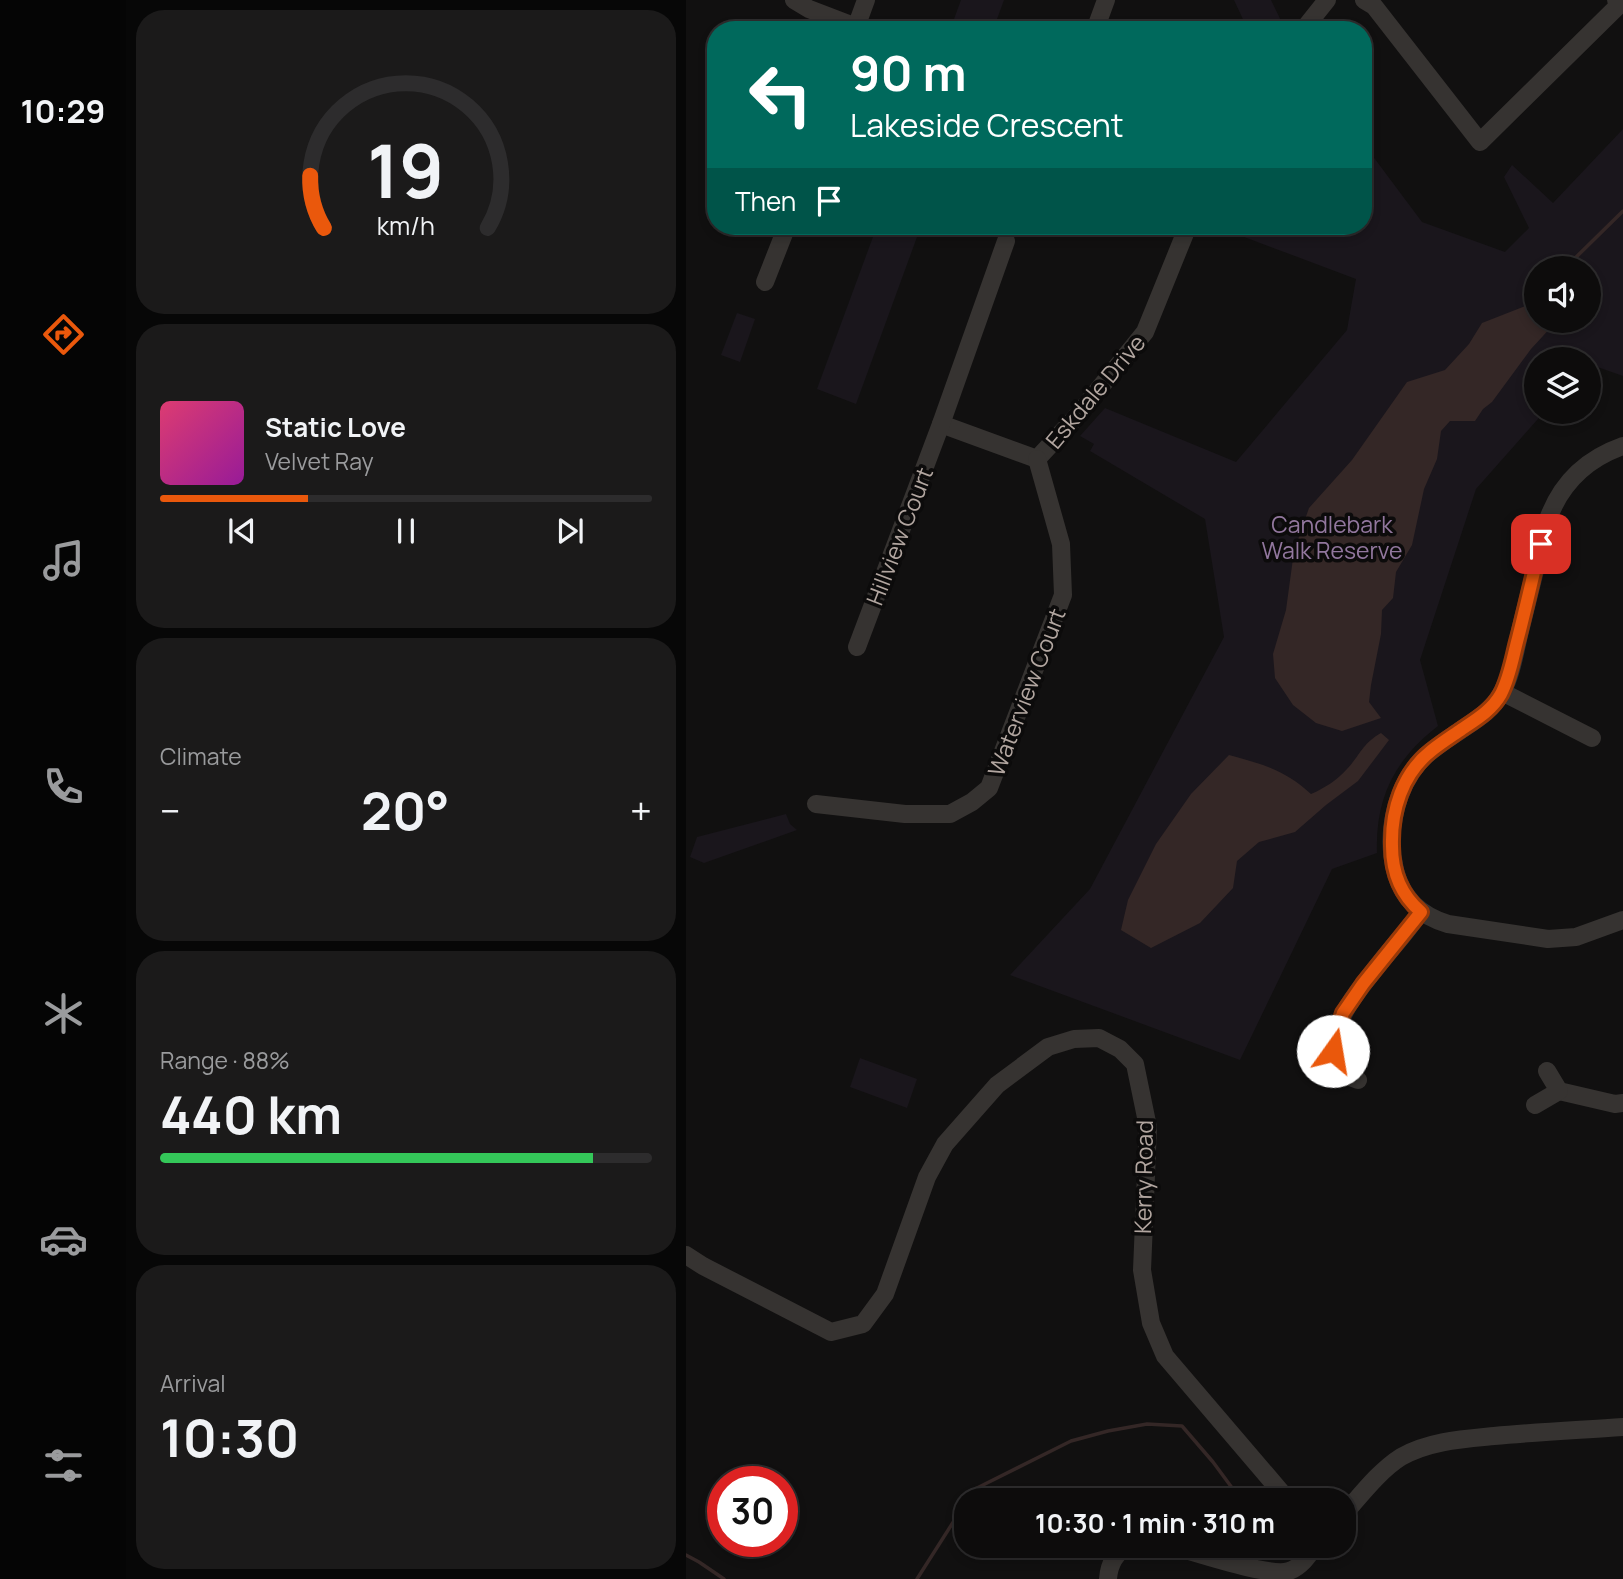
<!DOCTYPE html>
<meta charset="utf-8">
<style>
:root{--surface:#0d0c0c;--page:#1b1a1a;--text:#f1f3f6;--muted:#9a9b9d;--line:#2d2c2d;--accent:#ea580c}
body{margin:0;font-family:Manrope,sans-serif;background:var(--page);color:var(--text);height:100vh;display:flex;flex-direction:column;font-size:26px;white-space:nowrap}
*{box-sizing:border-box;margin:0}
p{font-size:23px;color:var(--muted)}
.icon{flex:none;width:38px;height:38px;fill:none;stroke:currentColor;stroke-width:2;stroke-linecap:round;stroke-linejoin:round}
.map{position:relative;flex:1;overflow:hidden}
.details{display:flex;flex-direction:column;gap:10px;padding:10px;background:#070707;width:560px}
.details>*{flex:none}
.top-card{position:absolute;left:21px;top:21px;width:665px;height:214px;border-radius:28px;box-shadow:0 4px 10px #0003,0 0 0 2px var(--line);background:#00695c;color:#fff;overflow:hidden}
.tools{position:absolute;left:838px;top:256px;display:grid;gap:14px}
.tools a{display:grid;place-items:center;width:77px;height:77px;border-radius:50%;background:var(--surface);box-shadow:0 4px 10px #0003,0 0 0 2px var(--line);font-size:35px}
.speed{position:absolute;left:21px;top:1466px;display:flex;gap:14px;font-size:35px;font-weight:700;text-align:center}
.speed>*{display:grid;place-content:center;width:91px;height:91px;border-radius:50%;background:var(--surface);box-shadow:0 4px 10px #0003,0 0 0 2px var(--line);line-height:1}
.speed .limit{border:10px solid #d22;background:#fff;color:#111}
.pin{position:absolute;display:grid;place-items:center;width:60px;height:60px;color:#fff;margin:-30px;border-radius:14px;box-shadow:0 4px 10px #0006}
.me{position:absolute;width:77px;margin:-38px;rotate:13deg;stroke-linejoin:round;filter:drop-shadow(0 0 5px #0008)}
.turn{display:flex;align-items:center;gap:24px;height:147px;padding:0 28px;font-size:32px}
.turn .icon{width:91px;height:91px;stroke-width:2.5}
.turn b{display:block;font-size:49px;line-height:60px}
.then{display:flex;align-items:center;height:66px;padding:0 28px;background:#0003;gap:14px;font-size:26px}
.big{font-size:52px;font-weight:700;line-height:1.1}
.details .card{flex:1;display:flex;flex-direction:column;justify-content:center;gap:10px;min-width:0;padding:0 24px;border-radius:28px;background:var(--page)}
.details .dial{align-items:center;gap:0}
.dial svg{height:182px;overflow:visible;fill:none;stroke:var(--line);stroke-width:7;stroke-linecap:round;text-anchor:middle}
.dial text{fill:var(--text);stroke:none}
.song{display:flex;align-items:center;gap:21px}
.cover{width:84px;height:84px;border-radius:10px;background:linear-gradient(135deg,hsl(340 70% 55%),hsl(300 70% 35%))}
.played{height:7px;border-radius:4px;background:linear-gradient(90deg,var(--accent) 30%,var(--line) 30%)}
.keys{display:flex;justify-content:space-around;direction:ltr}
.heat{display:flex;justify-content:space-between;align-items:center;font-size:38px;direction:ltr}
.charge{height:10px;border-radius:5px;background:linear-gradient(90deg,#34c759 88%,var(--line) 0)}
.trip{position:absolute;left:268px;top:1488px;width:402px;height:70px;border-radius:28px;background:var(--surface);box-shadow:0 4px 10px #0003,0 0 0 2px var(--line);font-weight:700;line-height:70px;text-align:center}
main{display:flex;flex:1;min-height:0}
.menu{display:flex;flex-direction:column;width:126px;justify-content:space-around;align-items:center;background:#050505;color:var(--muted)}
.menu .icon{width:49px;height:49px}
.menu .current{color:var(--accent)}
.menu b{font-size:32px;color:var(--text)}
.map>svg:first-child{display:block}
.green{fill:#1a161c;fill-rule:evenodd}
.water{fill:#342726}
.lines{fill:none;stroke-linecap:round;stroke-linejoin:round}
.stream{stroke:#342726;stroke-width:3.5}
.minor{stroke:#363331;stroke-width:18}
.route-casing{stroke:#983908;stroke-width:18}
.route{stroke:#ea580c;stroke-width:12}
.labels{text-anchor:middle;dominant-baseline:central;stroke-width:7;stroke-linejoin:round;paint-order:stroke}
.street-label{font-size:23px;fill:#b2a6a0;stroke:#0c0b0b}
.park-label{font-size:23px;fill:#92779e;stroke:#0c0b0b}
</style>
<main>
<nav class="menu">
<b>10:29</b>
<svg class="icon current" aria-label="directions" viewBox="0 0 24 24"><path d="M12 3l9 9-9 9-9-9zM9 14v-3h6M13 9l2 2-2 2"/></svg>
<svg class="icon" aria-label="music" viewBox="0 0 24 24"><path d="M9 18V5l10-2v13"/><circle cx="6" cy="18" r="3"/><circle cx="16" cy="16" r="3"/></svg>
<svg class="icon" aria-label="phone" viewBox="0 0 24 24"><path d="M5 4h4l2 5-3 2q2 4 5 5l2-3 5 2v4C11 20 4 13 5 4z"/></svg>
<svg class="icon" aria-label="climate" viewBox="0 0 24 24"><path d="M12 3v18M4 7l16 10M4 17L20 7"/></svg>
<svg class="icon" aria-label="car" viewBox="0 0 24 24"><path d="M5 17H2v-5l4-1 3-4h7l3 4 3 1v5h-3M9 17h6M6 11h13"/><circle cx="7" cy="17" r="2"/><circle cx="17" cy="17" r="2"/></svg>
<svg class="icon" aria-label="filters" viewBox="0 0 24 24"><path d="M4 7h16M4 17h16"/><circle cx="9" cy="7" r="2"/><circle cx="15" cy="17" r="2"/></svg>
</nav>
<section class="details">
<div class="card dial"><svg viewBox="0 0 100 80">
<path d="M14 69A42 42 0 1 1 86 69"/>
<path d="M14 69A42 42 0 0 1 8 46" stroke="#ea580c"/>
<text x="50" y="56" font-size="32" font-weight="700">19</text>
<text x="50" y="72" font-size="11">km/h</text>
</svg></div>
<div class="card">
<div class="song"><i class="cover"></i><div><b>Static Love</b><p>Velvet Ray</p></div></div>
<div class="played"></div>
<div class="keys"><svg class="icon" aria-label="previous" viewBox="0 0 24 24"><path d="M18 5L8 12l10 7zM5 5v14"/></svg><svg class="icon" aria-label="pause" viewBox="0 0 24 24"><path d="M8 5v14M16 5v14"/></svg><svg class="icon" aria-label="next" viewBox="0 0 24 24"><path d="M6 5l10 7-10 7zM19 5v14"/></svg></div>
</div>
<div class="card"><p>Climate</p>
<div class="heat"><a>−</a><b class="big">20°</b><a>+</a></div>
</div>
<div class="card"><p>Range · 88%</p><b class="big">440 km</b><div class="charge"></div></div>
<div class="card"><p>Arrival</p><b class="big">10:30</b></div>
</section>
<div class="map">
<svg width="937" height="1579" viewBox="0 0 937 1579">
<rect width="100%" height="100%" fill="#111010"/>
<g class="green">
<polygon points="275,0 318,0 307,30 264,30"/>
<polygon points="548,0 585,0 599,29 562,30"/>
<path d="M937,129V376L903,364V359H850V411H859L790,489L734,660L752,726C709,759 689,798 691,853L646,869L554,1060L324,975L404,889L538,637L519,519L404,451L408,444L394,436L419,408L550,462L661,330L670,279L529,226H677V143L736,222L819,252L843,228L818,177L826,165L867,203ZM850,268H903V320H850Z"/>
<polygon points="191,226 235,226 170,404 131,389"/>
<polygon points="51,313 69,319 54,362 35,355"/>
<polygon points="100,814 104,824 111,830 18,863 4,857 11,837"/>
<polygon points="174,1058 231,1079 221,1108 164,1087"/>
</g>
<g class="water">
<polygon points="850,296 850,320 868,320 868,324 845,349 806,402 797,409 789,421 764,421 755,431 751,459 738,489 726,545 710,572 707,598 696,610 695,634 685,685 683,702 695,718 656,731 630,723 607,705 589,678 587,654 600,610 608,551 623,508 666,460 721,382 759,370 783,344 796,323 842,305"/>
<path d="M695,733L703,740L672,781L640,805L609,832L573,842L551,861L547,888L514,923L465,948L435,930L442,900L470,844L505,794L543,755C576,764 599,770 625,794C639,788 651,780 661,769C675,754 676,744 695,733Z"/>
</g>
<g class="lines">
<g class="stream">
<polyline points="879,268 937,211"/>
<polyline points="282,1500 289,1489 385,1441 422,1431 461,1424 496,1426 527,1462 555,1500"/>
<polyline points="0,1555 13,1562 38,1579"/>
<polyline points="231,1579 280,1502"/>
</g>
<g class="minor">
<polyline points="108,0 123,9 170,27"/>
<polyline points="678,0 688,6 794,142 934,4 930,0"/>
<polyline points="169,30 180,0"/>
<polyline points="409,30 420,0"/>
<polyline points="617,30 641,0"/>
<polyline points="79,282 101,226"/>
<polyline points="255,424 351,459 391,416 459,332 502,226"/>
<path d="M937,446C900,459 874,484 861,522C852,558 843,594 834,631C829,651 826,674 816,692C806,712 786,722 769,734C757,742 745,750 735,760C709,789 700,833 709,870C716,899 735,916 762,924L862,939L890,937L937,920"/>
<polyline points="171,647 255,424 320,241"/>
<polyline points="816,692 906,738"/>
<polyline points="130,804 219,814 264,814 286,802 303,788 377,595 375,544 351,459"/>
<path d="M672,1080C653,1074 646,1063 648,1043C653,1010 677,985 697,959C710,944 723,928 735,912"/>
<polyline points="873,1091 929,1104 937,1103"/>
<polyline points="849,1105 873,1091 861,1071"/>
<polyline points="0,1255 17,1266 145,1332 177,1324 199,1294 241,1177 259,1144 311,1085 362,1047 388,1039 413,1038 434,1049 449,1064 462,1127 456,1270 465,1323 479,1356 602,1500"/>
<path d="M658,1514C675,1495 693,1471 715,1457C743,1441 777,1439 808,1436C851,1432 894,1430 937,1427"/>
<path d="M482,1545C506,1551 583,1578 603,1571C615,1567 623,1555 630,1545"/>
<path d="M422,1579C423,1564 430,1552 443,1545"/>
</g>
</g>
<g class="lines">
<g class="route-casing">
<path id="route" d="M647,1051L650,1034L657,1013L677,984L735,912C715,895 706,873 706,846C705,811 716,774 745,751C755,743 766,736 776,729C791,719 806,710 815,694C824,677 827,656 832,638C840,607 847,575 855,544"/>
</g>
<use href="#route" class="route"/>
</g>
<g class="labels">
<g class="street-label">
<text transform="translate(409 391) rotate(-50)">Eskdale Drive</text>
<text transform="translate(213 536) rotate(-69)">Hillview Court</text>
<text transform="translate(340 692) rotate(-69)">Waterview Court</text>
<text transform="translate(457 1177) rotate(-89)">Kerry Road</text>
</g>
<g class="park-label">
<text x="646" y="524">Candlebark<tspan x="646" dy="26">Walk Reserve</tspan></text>
</g>
</g>
</svg>
<div class="tools">
<a><svg class="icon" aria-label="sound" viewBox="0 0 24 24"><path d="M4 9h4l5-4v14l-5-4H4zM17 9q2 3 0 6"/></svg></a>
<a><svg class="icon" aria-label="layers" viewBox="0 0 24 24"><path d="M12 4l9 5-9 5-9-5zM3 14l9 5 9-5"/></svg></a>
</div>
<div class="speed"><div class="limit">30</div></div>
<div class="pin" style="left:855px;top:544px;background:#d93025"><svg class="icon" aria-label="arrive" viewBox="0 0 24 24"><path d="M6 21V4h12l-3 4 3 4H6"/></svg></div>
<svg class="me" style="left:647px;top:1051px" viewBox="-20 -20 40 40"><circle r="19" fill="#fff"/><path d="M0-13L10 11 0 6-10 11z" fill="#ea580c"/></svg>
<div class="trip">10:30 · 1 min · 310 m</div>
<div class="top-card">
<div class="turn"><svg class="icon" aria-label="left" viewBox="0 0 24 24"><path d="M17 20v-9H6M10 6l-5 5 5 5"/></svg><div><b>90 m</b>Lakeside Crescent</div></div>
<div class="then">Then<svg class="icon" aria-label="arrive" viewBox="0 0 24 24"><path d="M6 21V4h12l-3 4 3 4H6"/></svg></div>
</div>
</div>
</main>
